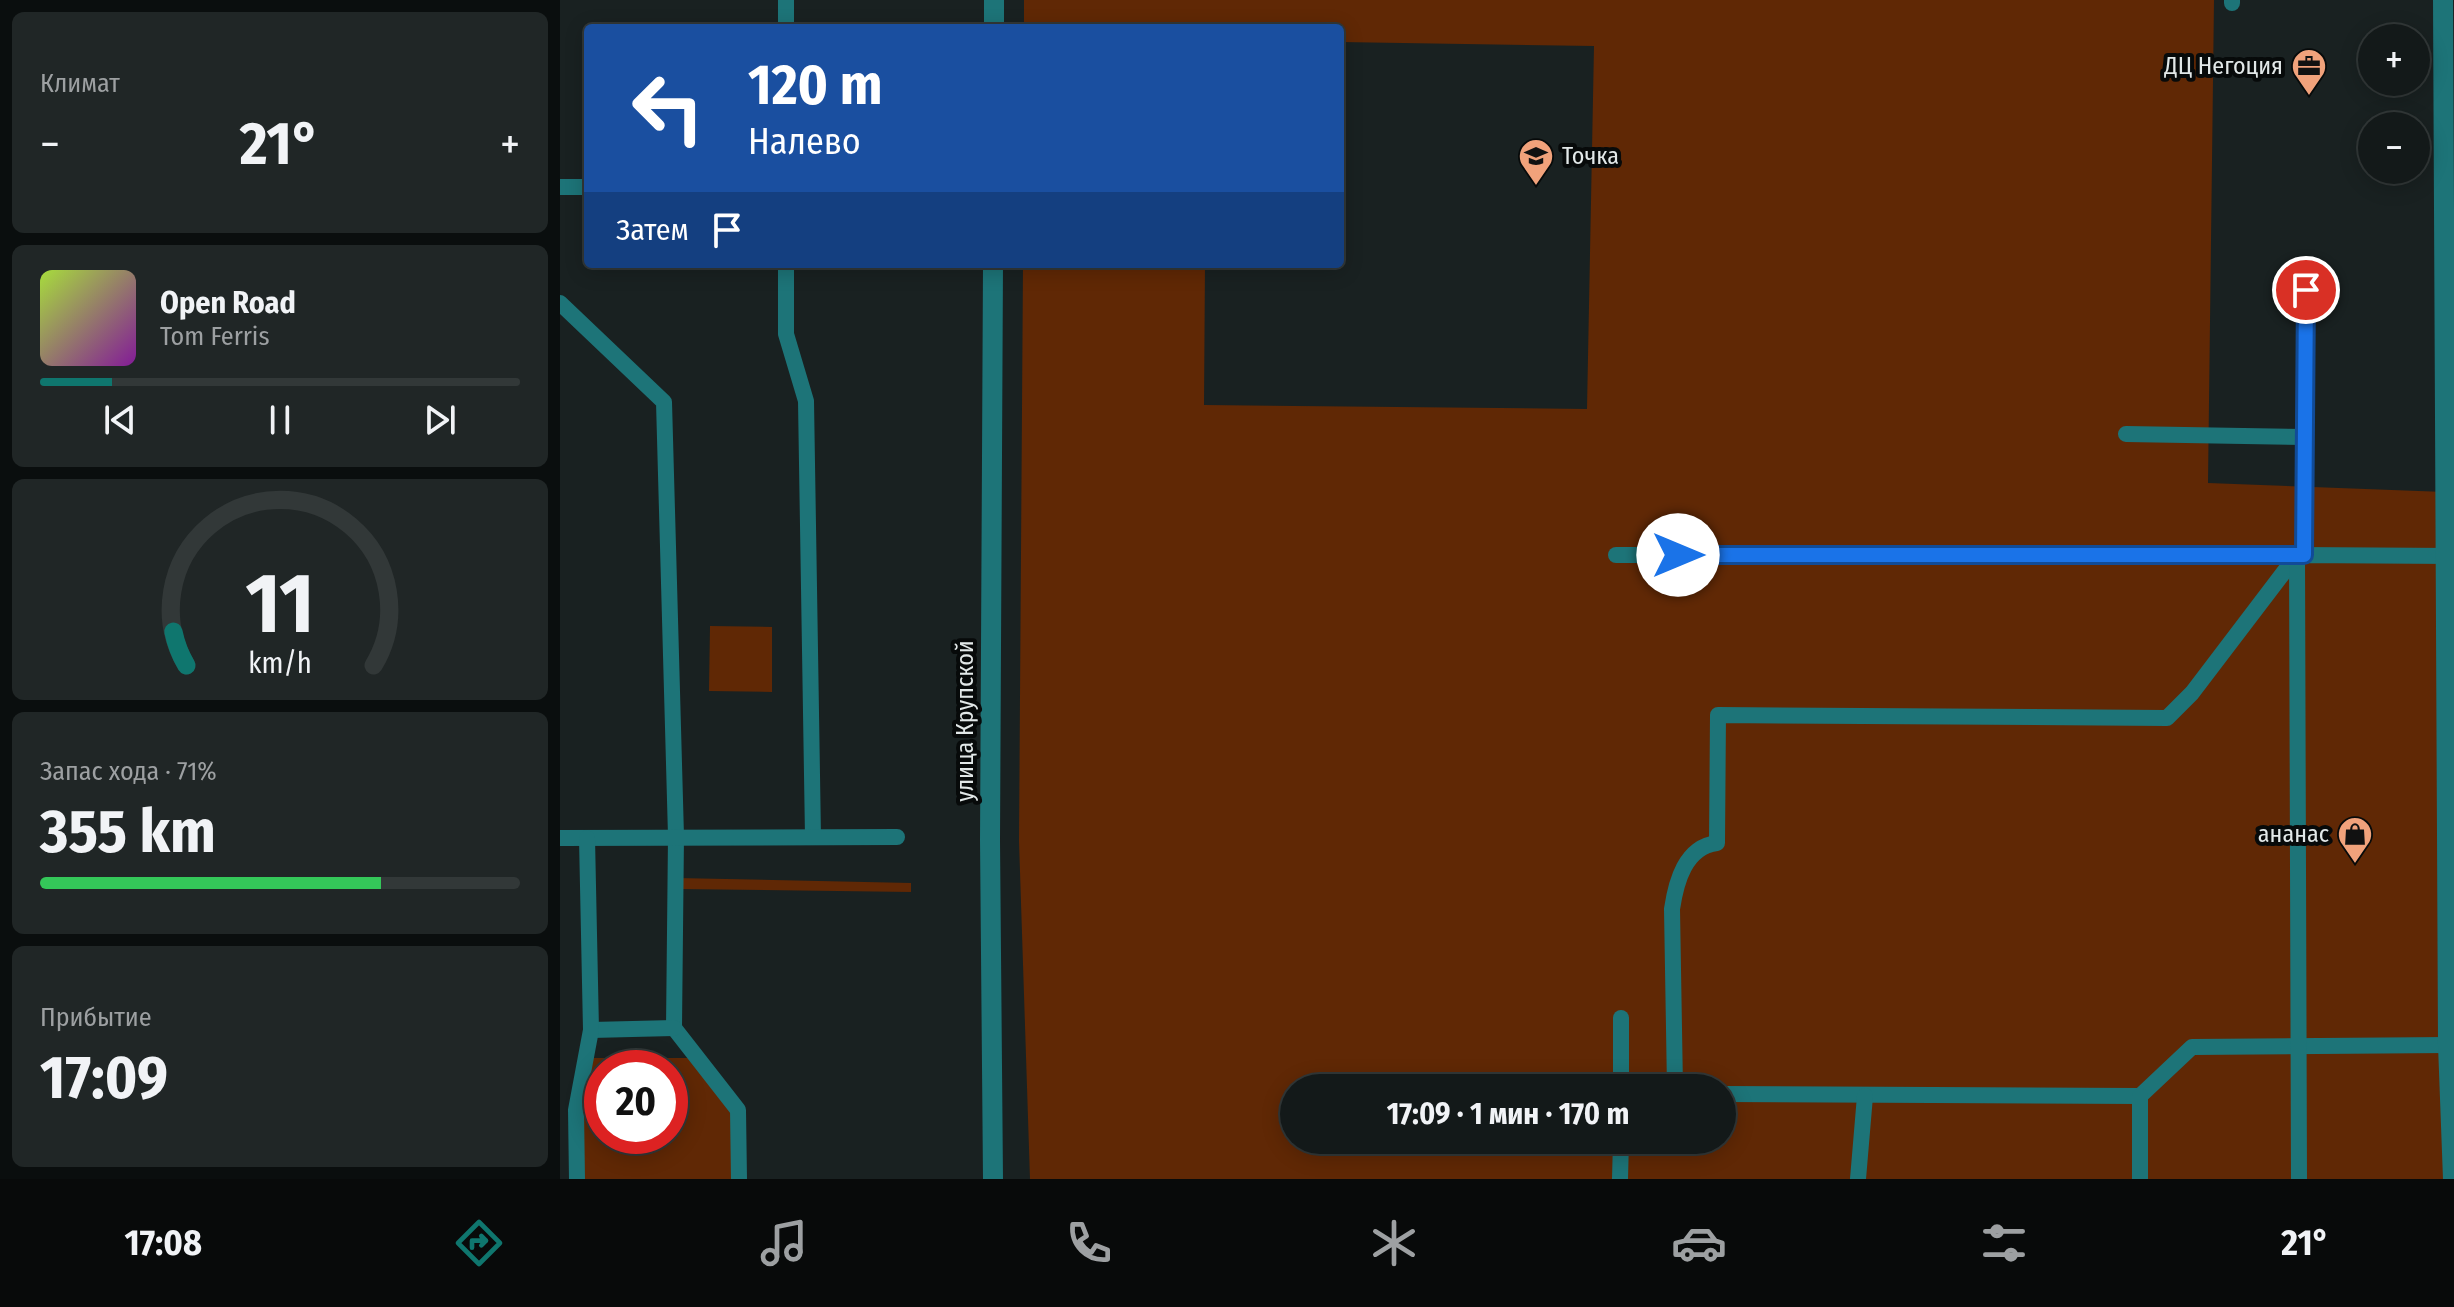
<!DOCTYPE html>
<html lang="ru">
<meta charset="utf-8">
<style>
:root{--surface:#131919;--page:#202626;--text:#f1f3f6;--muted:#9da0a2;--line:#323838;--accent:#0f766e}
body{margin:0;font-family:"Fira Sans Condensed",sans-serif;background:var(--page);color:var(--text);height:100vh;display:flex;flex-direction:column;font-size:30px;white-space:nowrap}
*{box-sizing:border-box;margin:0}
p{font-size:26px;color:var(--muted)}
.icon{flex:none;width:44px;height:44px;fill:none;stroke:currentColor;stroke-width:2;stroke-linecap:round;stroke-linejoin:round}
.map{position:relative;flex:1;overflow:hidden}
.drawer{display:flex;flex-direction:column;gap:12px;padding:12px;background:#0a0e0e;width:560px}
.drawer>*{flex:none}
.banner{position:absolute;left:24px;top:24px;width:760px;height:244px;border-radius:8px;box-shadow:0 4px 20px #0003,0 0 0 2px var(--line);background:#1a4fa0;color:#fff;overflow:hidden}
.buttons{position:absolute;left:1798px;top:24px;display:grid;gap:16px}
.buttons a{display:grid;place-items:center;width:72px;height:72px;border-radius:50%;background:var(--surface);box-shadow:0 4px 20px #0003,0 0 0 2px var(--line);font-size:40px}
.speed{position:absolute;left:24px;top:1050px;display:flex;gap:16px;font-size:40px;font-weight:700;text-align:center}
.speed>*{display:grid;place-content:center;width:104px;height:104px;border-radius:50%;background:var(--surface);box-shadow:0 4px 20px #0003,0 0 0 2px var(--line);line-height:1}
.speed .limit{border:12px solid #d22;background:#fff;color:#111}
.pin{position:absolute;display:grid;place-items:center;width:68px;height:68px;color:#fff;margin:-34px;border:4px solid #fff;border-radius:50%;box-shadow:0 2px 8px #0007}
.me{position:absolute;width:88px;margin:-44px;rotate:90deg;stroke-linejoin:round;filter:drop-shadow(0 0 6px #0008)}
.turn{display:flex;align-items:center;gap:28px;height:168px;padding:0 32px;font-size:36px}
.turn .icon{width:104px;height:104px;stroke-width:2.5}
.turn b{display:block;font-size:56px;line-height:68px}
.then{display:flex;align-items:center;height:76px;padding:0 32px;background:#0003;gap:16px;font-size:30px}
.big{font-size:60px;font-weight:700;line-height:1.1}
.drawer .card{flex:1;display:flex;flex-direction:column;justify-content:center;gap:12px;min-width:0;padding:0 28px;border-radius:12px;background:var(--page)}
.drawer .dial{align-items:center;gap:0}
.dial svg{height:208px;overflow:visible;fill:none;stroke:var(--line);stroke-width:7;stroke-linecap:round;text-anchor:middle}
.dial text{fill:var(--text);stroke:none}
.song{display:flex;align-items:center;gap:24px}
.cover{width:96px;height:96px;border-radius:12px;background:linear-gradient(135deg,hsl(80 70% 55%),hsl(290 70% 35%))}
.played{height:8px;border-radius:4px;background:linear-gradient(90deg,var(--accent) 15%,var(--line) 15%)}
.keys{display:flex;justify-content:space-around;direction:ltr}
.heat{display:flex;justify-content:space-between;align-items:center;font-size:44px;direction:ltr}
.charge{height:12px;border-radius:6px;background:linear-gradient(90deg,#34c759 71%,var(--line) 0)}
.trip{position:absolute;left:720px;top:1074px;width:456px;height:80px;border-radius:40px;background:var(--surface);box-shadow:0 4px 20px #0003,0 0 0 2px var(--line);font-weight:700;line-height:80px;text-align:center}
.menu{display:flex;height:128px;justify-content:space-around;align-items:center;background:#080a0a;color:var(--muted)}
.menu .icon{width:56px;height:56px}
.menu .active{color:var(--accent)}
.menu b{font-size:36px;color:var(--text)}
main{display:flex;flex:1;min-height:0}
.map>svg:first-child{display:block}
.green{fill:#602805;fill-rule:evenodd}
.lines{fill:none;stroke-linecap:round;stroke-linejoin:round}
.lane{stroke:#1d7478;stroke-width:16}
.street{stroke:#1d7478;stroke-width:20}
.route-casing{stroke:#114b97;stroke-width:20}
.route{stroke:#1a73e8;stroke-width:14}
.labels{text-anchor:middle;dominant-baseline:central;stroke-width:8;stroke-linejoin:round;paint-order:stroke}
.poi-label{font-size:24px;fill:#e2e8e8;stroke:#070a0a;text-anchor:end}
.street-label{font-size:24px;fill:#e2e8e8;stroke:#070a0a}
</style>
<main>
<section class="drawer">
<div class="card"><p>Климат</p>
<div class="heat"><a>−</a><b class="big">21°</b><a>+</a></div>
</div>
<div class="card">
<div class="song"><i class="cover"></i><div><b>Open Road</b><p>Tom Ferris</p></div></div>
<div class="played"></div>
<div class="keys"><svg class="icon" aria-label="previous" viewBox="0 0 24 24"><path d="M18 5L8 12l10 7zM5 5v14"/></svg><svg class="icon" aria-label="pause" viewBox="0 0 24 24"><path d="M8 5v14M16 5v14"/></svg><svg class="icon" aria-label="next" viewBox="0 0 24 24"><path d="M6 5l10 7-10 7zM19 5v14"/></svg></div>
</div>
<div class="card dial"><svg viewBox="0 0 100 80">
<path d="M14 69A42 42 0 1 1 86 69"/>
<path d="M14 69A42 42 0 0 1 9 56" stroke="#0f766e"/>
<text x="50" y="56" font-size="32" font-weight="700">11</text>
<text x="50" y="72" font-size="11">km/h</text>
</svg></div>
<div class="card"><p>Запас хода · 71%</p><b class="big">355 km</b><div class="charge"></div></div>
<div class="card"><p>Прибытие</p><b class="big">17:09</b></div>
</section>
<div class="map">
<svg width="1894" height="1179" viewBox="0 0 1894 1179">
<rect width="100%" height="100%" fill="#192121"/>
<g class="green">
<path d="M464,0H1654L1648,483L1885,492L1893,1179H470L459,841L463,264H645L644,405L1027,409L1034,46L780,42V28H464ZM734,1088H1162V1140H734Z"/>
<polygon points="150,626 212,627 212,692 149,691"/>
<polygon points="116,878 351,883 351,892 116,889"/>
<path d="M26,1058H136L178,1110V1179H17ZM42,1068H110V1136H42Z"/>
</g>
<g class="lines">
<g class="lane">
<polyline points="226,0 226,28"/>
<polyline points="1672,3 1672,0"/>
<polyline points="0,187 28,187"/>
<polyline points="226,264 226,334 246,401 253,837"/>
<polyline points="0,303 104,402 116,836 114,1028 178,1110 179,1179"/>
<polyline points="1566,434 1745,437"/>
<polyline points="1056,555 1737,555"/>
<polyline points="1744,555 1746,290"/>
<polyline points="0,838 337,837"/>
<polyline points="31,1030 114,1028"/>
<polyline points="1061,1088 1061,1018"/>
<path d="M1115,1088L1112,909C1116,882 1125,847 1157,843L1158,715L1607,718L1632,693L1737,555"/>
<polyline points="1162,1094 1580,1096 1632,1047 1888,1045"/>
<polyline points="1580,1096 1580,1179"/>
<polyline points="17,1179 16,1110 31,1030 27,838"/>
<polyline points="1060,1179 1061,1140"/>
<polyline points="1298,1179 1305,1096"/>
<polyline points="1739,1179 1737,555 1894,556"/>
</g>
<g class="street">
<polyline points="1883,0 1888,1045 1893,1179"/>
<polyline points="434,28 434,0"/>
<polyline points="433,1179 430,840 433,264"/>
</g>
</g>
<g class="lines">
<g class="route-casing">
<polyline id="route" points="1118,555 1744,555 1746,290"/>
</g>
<use href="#route" class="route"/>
</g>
<defs>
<g id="office-pin" transform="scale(1.8)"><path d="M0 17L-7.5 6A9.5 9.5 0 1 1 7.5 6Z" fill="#f1a27b" stroke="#070a0a"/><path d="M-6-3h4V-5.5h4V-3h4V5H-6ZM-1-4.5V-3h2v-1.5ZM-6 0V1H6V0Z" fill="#111"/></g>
<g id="school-pin" transform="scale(1.8)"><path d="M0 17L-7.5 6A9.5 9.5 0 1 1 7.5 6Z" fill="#f1a27b" stroke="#070a0a"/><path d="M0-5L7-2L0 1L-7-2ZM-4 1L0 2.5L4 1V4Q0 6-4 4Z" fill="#111"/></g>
<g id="shop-pin" transform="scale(1.8)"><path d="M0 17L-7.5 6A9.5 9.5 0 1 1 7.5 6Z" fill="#f1a27b" stroke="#070a0a"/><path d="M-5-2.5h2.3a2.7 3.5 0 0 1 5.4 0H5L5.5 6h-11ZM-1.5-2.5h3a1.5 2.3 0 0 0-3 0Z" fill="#111"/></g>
</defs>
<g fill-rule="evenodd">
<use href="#office-pin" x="1749" y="66"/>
<use href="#school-pin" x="976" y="156"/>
<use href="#shop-pin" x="1795" y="834"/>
</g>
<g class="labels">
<g class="poi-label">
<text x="1723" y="66">ДЦ Негоция</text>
<text x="1002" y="156" text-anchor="start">Точка</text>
<text x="1769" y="834">ананас</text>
</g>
<g class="street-label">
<text transform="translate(405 721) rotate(-90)">улица Крупской</text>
</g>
</g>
</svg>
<div class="buttons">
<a>+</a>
<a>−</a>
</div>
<div class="speed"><div class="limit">20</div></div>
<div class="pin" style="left:1746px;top:290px;background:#d93025"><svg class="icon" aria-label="arrive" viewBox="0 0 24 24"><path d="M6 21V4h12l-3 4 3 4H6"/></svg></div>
<svg class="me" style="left:1118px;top:555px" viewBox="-20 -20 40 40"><circle r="19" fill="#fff"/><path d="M0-13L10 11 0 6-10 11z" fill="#1a73e8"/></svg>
<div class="trip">17:09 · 1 мин · 170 m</div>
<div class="banner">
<div class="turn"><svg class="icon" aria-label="left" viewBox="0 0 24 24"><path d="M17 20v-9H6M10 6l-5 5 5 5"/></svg><div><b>120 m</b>Налево</div></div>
<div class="then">Затем<svg class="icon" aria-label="arrive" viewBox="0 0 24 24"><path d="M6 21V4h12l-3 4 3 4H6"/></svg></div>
</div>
</div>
</main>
<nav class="menu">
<b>17:08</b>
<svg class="icon active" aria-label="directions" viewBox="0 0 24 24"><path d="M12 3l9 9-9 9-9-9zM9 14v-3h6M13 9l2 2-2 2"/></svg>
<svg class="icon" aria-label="music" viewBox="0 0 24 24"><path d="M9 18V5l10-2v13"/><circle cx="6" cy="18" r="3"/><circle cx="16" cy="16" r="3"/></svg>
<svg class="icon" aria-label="phone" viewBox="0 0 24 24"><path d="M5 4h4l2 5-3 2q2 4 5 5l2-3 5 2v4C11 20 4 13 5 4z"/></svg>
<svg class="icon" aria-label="climate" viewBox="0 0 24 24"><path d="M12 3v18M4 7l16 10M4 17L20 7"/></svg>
<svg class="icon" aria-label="car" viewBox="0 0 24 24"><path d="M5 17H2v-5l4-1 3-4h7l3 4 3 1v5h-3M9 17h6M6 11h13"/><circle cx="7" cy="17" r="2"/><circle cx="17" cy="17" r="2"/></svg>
<svg class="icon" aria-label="filters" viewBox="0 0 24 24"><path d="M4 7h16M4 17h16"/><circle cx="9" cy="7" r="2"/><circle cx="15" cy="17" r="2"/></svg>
<b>21°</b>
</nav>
